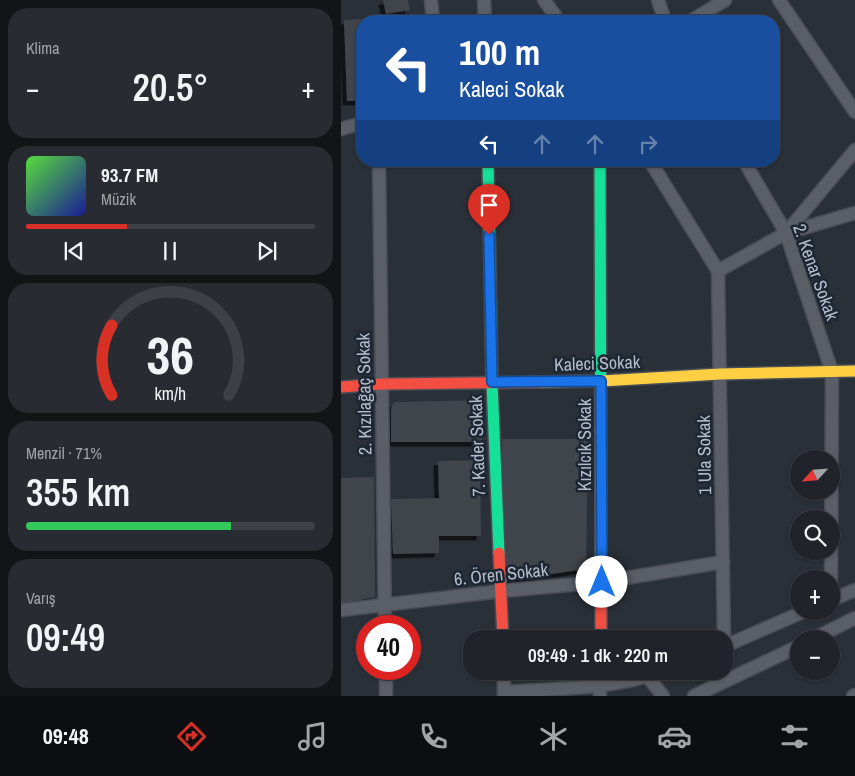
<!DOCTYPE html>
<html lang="tr">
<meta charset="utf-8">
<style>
:root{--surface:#20242a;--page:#282c32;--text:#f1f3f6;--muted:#a2a4a8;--line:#3d4147;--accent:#d93025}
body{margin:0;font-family:"Archivo Narrow",sans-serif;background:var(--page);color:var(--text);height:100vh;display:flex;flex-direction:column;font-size:19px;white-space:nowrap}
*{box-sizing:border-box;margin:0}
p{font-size:16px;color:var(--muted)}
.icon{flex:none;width:28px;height:28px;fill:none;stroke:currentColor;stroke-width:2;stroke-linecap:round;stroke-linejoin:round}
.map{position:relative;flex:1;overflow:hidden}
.side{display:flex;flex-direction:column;gap:8px;padding:8px;background:#121417;width:341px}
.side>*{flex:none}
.banner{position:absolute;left:15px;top:15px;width:424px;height:152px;border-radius:20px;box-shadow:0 1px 4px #0004,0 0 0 1px var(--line);background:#1a4fa0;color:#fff;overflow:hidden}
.needle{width:32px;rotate:244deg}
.controls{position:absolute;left:449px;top:450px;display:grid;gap:10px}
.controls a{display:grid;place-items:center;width:50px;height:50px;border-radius:50%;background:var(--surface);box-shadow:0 1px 4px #0004,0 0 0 1px var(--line);font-size:25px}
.speed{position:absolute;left:15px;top:615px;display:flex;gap:10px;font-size:25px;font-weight:700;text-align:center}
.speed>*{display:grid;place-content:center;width:65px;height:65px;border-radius:50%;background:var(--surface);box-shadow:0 1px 4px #0004,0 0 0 1px var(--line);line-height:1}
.speed .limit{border:8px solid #d22;background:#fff;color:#111}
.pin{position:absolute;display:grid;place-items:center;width:42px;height:42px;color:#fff;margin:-51px -21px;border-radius:50% 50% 50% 0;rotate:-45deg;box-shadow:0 0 5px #0007}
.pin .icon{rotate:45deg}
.me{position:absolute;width:55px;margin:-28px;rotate:0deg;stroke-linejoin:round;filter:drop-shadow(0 0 4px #0008)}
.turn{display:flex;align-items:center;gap:18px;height:105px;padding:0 20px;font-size:22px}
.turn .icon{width:65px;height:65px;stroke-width:2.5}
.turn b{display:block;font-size:35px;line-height:42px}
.lanes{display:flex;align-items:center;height:48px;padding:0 20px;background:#0003;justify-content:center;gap:25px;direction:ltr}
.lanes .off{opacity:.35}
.big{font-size:38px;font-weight:600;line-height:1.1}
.side .tile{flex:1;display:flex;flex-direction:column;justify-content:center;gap:8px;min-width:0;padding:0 18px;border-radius:20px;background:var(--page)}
.side .dial{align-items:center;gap:0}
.dial svg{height:130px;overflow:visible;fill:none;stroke:var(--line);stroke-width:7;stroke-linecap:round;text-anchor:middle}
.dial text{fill:var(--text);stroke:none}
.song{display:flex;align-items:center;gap:15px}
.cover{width:60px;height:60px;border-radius:8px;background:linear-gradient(135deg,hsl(110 70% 55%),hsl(240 70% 35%))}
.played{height:5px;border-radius:2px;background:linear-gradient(90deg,var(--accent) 35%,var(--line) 35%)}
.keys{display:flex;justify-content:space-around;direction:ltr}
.heat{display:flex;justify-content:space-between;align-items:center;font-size:28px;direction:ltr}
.charge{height:8px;border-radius:4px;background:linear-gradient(90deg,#34c759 71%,var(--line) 0)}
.trip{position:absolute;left:122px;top:630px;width:270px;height:50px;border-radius:20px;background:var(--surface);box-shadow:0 1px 4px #0004,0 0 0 1px var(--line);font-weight:600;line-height:50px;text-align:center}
.menu{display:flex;height:80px;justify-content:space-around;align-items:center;background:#0d0e11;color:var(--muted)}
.menu .icon{width:35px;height:35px}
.menu .current{color:var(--accent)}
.menu b{font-size:22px;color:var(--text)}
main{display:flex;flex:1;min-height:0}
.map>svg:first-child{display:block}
.building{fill:#3f444c;filter:url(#shadow)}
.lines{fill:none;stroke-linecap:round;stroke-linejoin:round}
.street-casing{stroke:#484c55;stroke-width:15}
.fast-casing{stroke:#484c55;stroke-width:14}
.slow-casing{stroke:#484c55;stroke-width:14}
.jam-casing{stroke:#484c55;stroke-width:14}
.street{stroke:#5a5e66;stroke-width:12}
.fast{stroke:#16e098;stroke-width:11}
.slow{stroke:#ffcf43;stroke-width:11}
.jam{stroke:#f24e42;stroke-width:11}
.route-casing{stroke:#114b97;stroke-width:12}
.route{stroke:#1a73e8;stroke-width:9}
.labels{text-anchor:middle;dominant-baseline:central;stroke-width:5;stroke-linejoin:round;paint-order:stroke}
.street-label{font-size:18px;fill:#b4bcc9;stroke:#1d2633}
</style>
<main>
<section class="side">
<div class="tile"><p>Klima</p>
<div class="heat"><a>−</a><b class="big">20.5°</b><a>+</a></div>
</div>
<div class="tile">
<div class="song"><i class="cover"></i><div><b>93.7 FM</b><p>Müzik</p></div></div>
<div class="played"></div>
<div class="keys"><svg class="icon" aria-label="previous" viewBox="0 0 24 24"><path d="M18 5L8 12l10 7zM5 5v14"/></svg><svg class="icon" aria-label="pause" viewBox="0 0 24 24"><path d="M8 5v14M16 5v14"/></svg><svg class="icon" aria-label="next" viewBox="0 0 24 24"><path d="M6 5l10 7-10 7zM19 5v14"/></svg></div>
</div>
<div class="tile dial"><svg viewBox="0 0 100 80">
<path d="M14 69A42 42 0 1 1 86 69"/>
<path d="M14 69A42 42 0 0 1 14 26" stroke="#d93025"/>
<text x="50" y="56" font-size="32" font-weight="700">36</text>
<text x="50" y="72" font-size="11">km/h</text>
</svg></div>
<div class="tile"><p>Menzil · 71%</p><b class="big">355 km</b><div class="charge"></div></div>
<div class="tile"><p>Varış</p><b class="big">09:49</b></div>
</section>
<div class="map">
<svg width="514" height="696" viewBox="0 0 514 696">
<defs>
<filter id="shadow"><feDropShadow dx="-4.5" dy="4.5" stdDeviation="0" flood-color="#0009"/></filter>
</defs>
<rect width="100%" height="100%" fill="#2a3038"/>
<g class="building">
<polygon points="42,0 67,0 69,10 45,14"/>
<polygon points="39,18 39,21 21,21 21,101 6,101 3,20"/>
<polygon points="137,400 141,405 141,442 50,442 50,408 53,402"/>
<polygon points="161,439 247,439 245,569 162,581"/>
<polygon points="139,460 140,536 98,536 98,553 52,554 50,499 98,498 97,461"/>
<polygon points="33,477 34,597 0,604 0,478"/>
</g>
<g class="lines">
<g class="street-casing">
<g id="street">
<polyline points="90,0 92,21"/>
<polyline points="143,0 144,21"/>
<polyline points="203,0 218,21"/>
<polyline points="317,0 324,21"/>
<polyline points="438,0 514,112"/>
<polyline points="350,21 384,0"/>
<polyline points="0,129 21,123"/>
<polyline points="38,161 44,626"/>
<polyline points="309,161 377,271"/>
<polyline points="403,161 445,233 491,372 490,587"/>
<polyline points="445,233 514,150"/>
<polyline points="377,271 383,639"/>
<polyline points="377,271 445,233 514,213"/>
<polyline points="490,600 514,590"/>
<polyline points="0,610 160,591 261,582 382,562"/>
<polyline points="472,639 514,618"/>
<polyline points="384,646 464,611"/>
<polyline points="45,669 45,696"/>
<polyline points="163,671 163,696"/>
<polyline points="307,677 322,696"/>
<path d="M163,692C215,688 272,690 321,671"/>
<polyline points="259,696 259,671"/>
<polyline points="353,696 458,646"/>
<polyline points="512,696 514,695"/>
</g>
</g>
<g class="fast-casing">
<g id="fast">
<polyline points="147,161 151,382 158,553"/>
<polyline points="259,161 260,491"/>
</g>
</g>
<g class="slow-casing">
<polyline id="slow" points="200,382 260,381 379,374 514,371"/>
</g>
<g class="jam-casing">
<g id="jam">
<polyline points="0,387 41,384 200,382"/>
<polyline points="260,491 260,639"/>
<polyline points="158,553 162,639"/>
</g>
</g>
<use href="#street" class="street"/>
<use href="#fast" class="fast"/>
<use href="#slow" class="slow"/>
<use href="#jam" class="jam"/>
</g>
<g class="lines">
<g class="route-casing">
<polyline id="route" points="148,235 151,382 260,381 261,582"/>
</g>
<use href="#route" class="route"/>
</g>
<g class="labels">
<g class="street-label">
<text transform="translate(475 272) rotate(70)">2. Kenar Sokak</text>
<text transform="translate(256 363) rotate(-2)">Kaleci Sokak</text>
<text transform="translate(23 394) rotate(-91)">2. Kızılağaç Sokak</text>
<text transform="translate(243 445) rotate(-90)">Kızılcık Sokak</text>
<text transform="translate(136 446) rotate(-92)">7. Kader Sokak</text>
<text transform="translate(363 455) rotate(-91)">1 Ula Sokak</text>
<text transform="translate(160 574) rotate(-6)">6. Ören Sokak</text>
</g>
</g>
</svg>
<div class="controls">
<a><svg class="needle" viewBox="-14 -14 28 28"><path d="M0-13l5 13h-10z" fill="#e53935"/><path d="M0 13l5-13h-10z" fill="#a2a4a8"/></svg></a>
<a><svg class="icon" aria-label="search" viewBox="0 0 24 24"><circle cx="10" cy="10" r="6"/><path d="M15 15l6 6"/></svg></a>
<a>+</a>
<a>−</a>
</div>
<div class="speed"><div class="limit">40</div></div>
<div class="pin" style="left:148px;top:235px;background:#d93025"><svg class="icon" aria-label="arrive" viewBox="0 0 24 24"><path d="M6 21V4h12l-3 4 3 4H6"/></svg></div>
<svg class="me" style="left:261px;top:582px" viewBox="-20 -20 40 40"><circle r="19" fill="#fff"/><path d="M0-13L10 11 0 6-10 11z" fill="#1a73e8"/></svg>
<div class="trip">09:49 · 1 dk · 220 m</div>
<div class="banner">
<div class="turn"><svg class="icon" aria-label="left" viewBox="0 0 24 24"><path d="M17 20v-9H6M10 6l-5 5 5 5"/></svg><div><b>100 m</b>Kaleci Sokak</div></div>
<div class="lanes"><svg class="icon" aria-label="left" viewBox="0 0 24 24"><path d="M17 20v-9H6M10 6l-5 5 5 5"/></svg><svg class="icon off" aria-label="ahead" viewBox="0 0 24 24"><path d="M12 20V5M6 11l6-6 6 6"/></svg><svg class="icon off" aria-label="ahead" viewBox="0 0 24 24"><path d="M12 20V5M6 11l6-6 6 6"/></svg><svg class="icon off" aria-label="right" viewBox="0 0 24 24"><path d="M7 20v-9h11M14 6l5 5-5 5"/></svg></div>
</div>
</div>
</main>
<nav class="menu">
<b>09:48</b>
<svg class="icon current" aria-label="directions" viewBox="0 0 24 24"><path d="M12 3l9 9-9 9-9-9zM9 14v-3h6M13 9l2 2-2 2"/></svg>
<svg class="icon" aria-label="music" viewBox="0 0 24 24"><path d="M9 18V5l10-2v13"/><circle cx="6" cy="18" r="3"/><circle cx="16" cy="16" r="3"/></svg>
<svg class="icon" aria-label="phone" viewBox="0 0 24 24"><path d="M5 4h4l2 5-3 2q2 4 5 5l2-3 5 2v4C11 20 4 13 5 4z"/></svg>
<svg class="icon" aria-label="climate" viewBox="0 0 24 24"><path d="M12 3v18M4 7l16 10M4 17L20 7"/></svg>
<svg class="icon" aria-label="car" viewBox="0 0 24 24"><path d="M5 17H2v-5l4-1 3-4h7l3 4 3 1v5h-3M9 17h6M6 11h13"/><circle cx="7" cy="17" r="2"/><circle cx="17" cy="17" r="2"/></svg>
<svg class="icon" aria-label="filters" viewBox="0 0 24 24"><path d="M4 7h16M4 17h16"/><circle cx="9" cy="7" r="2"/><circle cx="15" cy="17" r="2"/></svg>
</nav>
